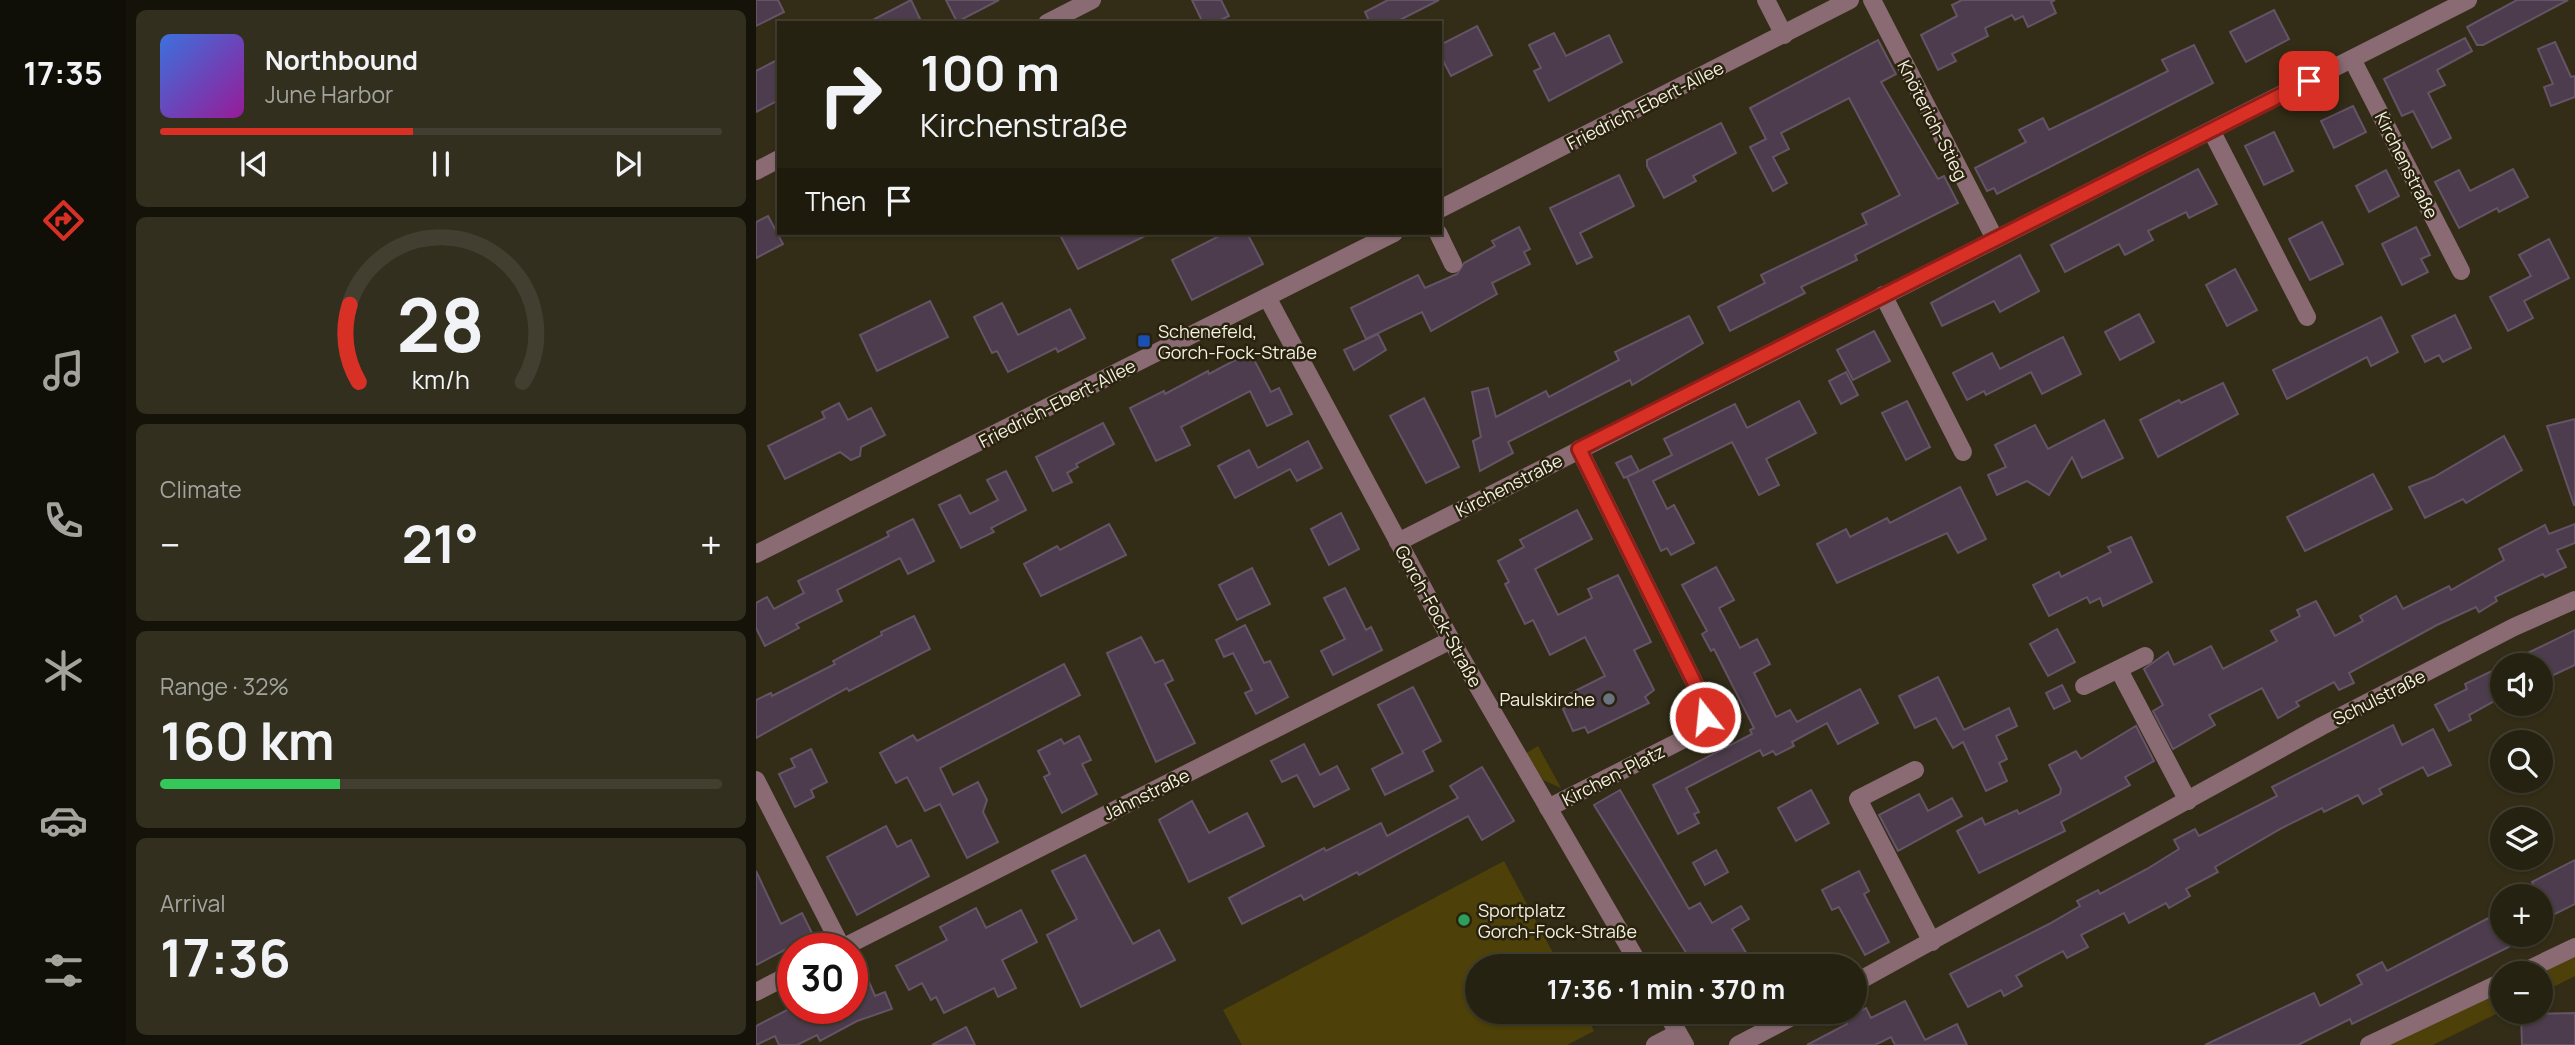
<!DOCTYPE html>
<meta charset="utf-8">
<style>
:root{--surface:#262211;--page:#322f1f;--text:#f1f3f6;--muted:#a4a49f;--line:#423f31;--accent:#d93025}
body{margin:0;font-family:Manrope,sans-serif;background:var(--page);color:var(--text);height:100vh;display:flex;flex-direction:column;font-size:26px;white-space:nowrap}
*{box-sizing:border-box;margin:0}
p{font-size:23px;color:var(--muted)}
.icon{flex:none;width:38px;height:38px;fill:none;stroke:currentColor;stroke-width:2;stroke-linecap:round;stroke-linejoin:round}
.map{position:relative;flex:1;overflow:hidden}
.sheet{display:flex;flex-direction:column;gap:10px;padding:10px;background:#151309;width:630px}
.sheet>*{flex:none}
.hud{position:absolute;left:21px;top:21px;width:665px;height:214px;border-radius:0px;box-shadow:0 2px 5px #0004,0 0 0 2px var(--line);background:#262211;color:var(--text);overflow:hidden}
.controls{position:absolute;left:1734px;top:653px;display:grid;gap:14px}
.controls a{display:grid;place-items:center;width:63px;height:63px;border-radius:50%;background:var(--surface);box-shadow:0 2px 5px #0004,0 0 0 2px var(--line);font-size:35px}
.speed{position:absolute;left:21px;top:933px;display:flex;gap:14px;font-size:35px;font-weight:700;text-align:center}
.speed>*{display:grid;place-content:center;width:91px;height:91px;border-radius:50%;background:var(--surface);box-shadow:0 2px 5px #0004,0 0 0 2px var(--line);line-height:1}
.speed .limit{border:10px solid #d22;background:#fff;color:#111}
.pin{position:absolute;display:grid;place-items:center;width:60px;height:60px;color:#fff;margin:-30px;border-radius:14px;box-shadow:0 4px 10px #0006}
.me{position:absolute;width:77px;margin:-38px;rotate:344deg;stroke-linejoin:round;filter:drop-shadow(0 0 5px #0008)}
.turn{display:flex;align-items:center;gap:24px;height:147px;padding:0 28px;font-size:32px}
.turn .icon{width:91px;height:91px;stroke-width:2.5}
.turn b{display:block;font-size:49px;line-height:60px}
.then{display:flex;align-items:center;height:66px;padding:0 28px;background:#0003;gap:14px;font-size:26px}
.big{font-size:52px;font-weight:700;line-height:1.1}
.sheet .widget{flex:1;display:flex;flex-direction:column;justify-content:center;gap:10px;min-width:0;padding:0 24px;border-radius:10px;background:var(--page)}
.sheet .dial{align-items:center;gap:0}
.dial svg{height:182px;overflow:visible;fill:none;stroke:var(--line);stroke-width:7;stroke-linecap:round;text-anchor:middle}
.dial text{fill:var(--text);stroke:none}
.song{display:flex;align-items:center;gap:21px}
.cover{width:84px;height:84px;border-radius:10px;background:linear-gradient(135deg,hsl(220 70% 55%),hsl(300 70% 35%))}
.played{height:7px;border-radius:4px;background:linear-gradient(90deg,var(--accent) 45%,var(--line) 45%)}
.keys{display:flex;justify-content:space-around;direction:ltr}
.heat{display:flex;justify-content:space-between;align-items:center;font-size:38px;direction:ltr}
.charge{height:10px;border-radius:5px;background:linear-gradient(90deg,#34c759 32%,var(--line) 0)}
.trip{position:absolute;left:709px;top:954px;width:402px;height:70px;border-radius:35px;background:var(--surface);box-shadow:0 2px 5px #0004,0 0 0 2px var(--line);font-weight:700;line-height:70px;text-align:center}
main{display:flex;flex:1;min-height:0}
.tabs{display:flex;flex-direction:column;width:126px;justify-content:space-around;align-items:center;background:#0f0e07;color:var(--muted)}
.tabs .icon{width:49px;height:49px}
.tabs .current{color:var(--accent)}
.tabs b{font-size:32px;color:var(--text)}
.map>svg:first-child{display:block}
.green{fill:#4d4008}
.building{fill:#4c3c4d;stroke:#655366;stroke-width:2}
.lines{fill:none;stroke-linecap:round;stroke-linejoin:round}
.minor{stroke:#8a6b74;stroke-width:18}
.route-casing{stroke:#8d1f18;stroke-width:18}
.route{stroke:#d93025;stroke-width:12}
.transit-dot{fill:#1a4fb4;stroke:#29230e;stroke-width:2.5}
.worship-dot{fill:#6b7280;stroke:#29230e;stroke-width:2.5}
.leisure-dot{fill:#2e9e5b;stroke:#29230e;stroke-width:2.5}
.labels{text-anchor:middle;dominant-baseline:central;stroke-width:5;stroke-linejoin:round;paint-order:stroke}
.street-label{font-size:18px;fill:#f3f0e3;stroke:#29230e}
.poi-label{font-size:18px;fill:#f3f0e3;stroke:#29230e;text-anchor:start}
</style>
<main>
<nav class="tabs">
<b>17:35</b>
<svg class="icon current" aria-label="directions" viewBox="0 0 24 24"><path d="M12 3l9 9-9 9-9-9zM9 14v-3h6M13 9l2 2-2 2"/></svg>
<svg class="icon" aria-label="music" viewBox="0 0 24 24"><path d="M9 18V5l10-2v13"/><circle cx="6" cy="18" r="3"/><circle cx="16" cy="16" r="3"/></svg>
<svg class="icon" aria-label="phone" viewBox="0 0 24 24"><path d="M5 4h4l2 5-3 2q2 4 5 5l2-3 5 2v4C11 20 4 13 5 4z"/></svg>
<svg class="icon" aria-label="climate" viewBox="0 0 24 24"><path d="M12 3v18M4 7l16 10M4 17L20 7"/></svg>
<svg class="icon" aria-label="car" viewBox="0 0 24 24"><path d="M5 17H2v-5l4-1 3-4h7l3 4 3 1v5h-3M9 17h6M6 11h13"/><circle cx="7" cy="17" r="2"/><circle cx="17" cy="17" r="2"/></svg>
<svg class="icon" aria-label="filters" viewBox="0 0 24 24"><path d="M4 7h16M4 17h16"/><circle cx="9" cy="7" r="2"/><circle cx="15" cy="17" r="2"/></svg>
</nav>
<section class="sheet">
<div class="widget">
<div class="song"><i class="cover"></i><div><b>Northbound</b><p>June Harbor</p></div></div>
<div class="played"></div>
<div class="keys"><svg class="icon" aria-label="previous" viewBox="0 0 24 24"><path d="M18 5L8 12l10 7zM5 5v14"/></svg><svg class="icon" aria-label="pause" viewBox="0 0 24 24"><path d="M8 5v14M16 5v14"/></svg><svg class="icon" aria-label="next" viewBox="0 0 24 24"><path d="M6 5l10 7-10 7zM19 5v14"/></svg></div>
</div>
<div class="widget dial"><svg viewBox="0 0 100 80">
<path d="M14 69A42 42 0 1 1 86 69"/>
<path d="M14 69A42 42 0 0 1 10 35" stroke="#d93025"/>
<text x="50" y="56" font-size="32" font-weight="700">28</text>
<text x="50" y="72" font-size="11">km/h</text>
</svg></div>
<div class="widget"><p>Climate</p>
<div class="heat"><a>−</a><b class="big">21°</b><a>+</a></div>
</div>
<div class="widget"><p>Range · 32%</p><b class="big">160 km</b><div class="charge"></div></div>
<div class="widget"><p>Arrival</p><b class="big">17:36</b></div>
</section>
<div class="map">
<svg width="1819" height="1045" viewBox="0 0 1819 1045">
<rect width="100%" height="100%" fill="#332d17"/>
<g class="green">
<polygon points="782,746 805,788 787,780 770,753"/>
<polygon points="748,861 804,966 721,966 721,1012 828,1012 838,1031 811,1045 486,1045 467,1010"/>
<polygon points="1819,955 1819,976 1785,993 1785,973"/>
<polygon points="1746,990 1746,1011 1677,1045 1631,1045"/>
</g>
<g class="building">
<polygon points="0,0 22,0 28,12 0,26"/>
<polygon points="155,0 166,23 111,23"/>
<polygon points="190,0 243,0 201,22"/>
<polygon points="436,0 465,0 473,16 458,23 447,23"/>
<polygon points="632,0 683,0 638,23 614,23 609,12"/>
<polygon points="1206,0 1299,0 1295,2 1300,13 1272,27 1267,16 1259,20 1256,15 1229,28 1232,36 1196,54 1200,61 1182,70 1165,35 1201,16 1196,5"/>
<polygon points="1761,0 1812,0 1727,45 1721,45 1711,27"/>
<polygon points="1518,10 1533,39 1490,62 1474,32"/>
<polygon points="721,26 736,55 695,76 684,55 684,45"/>
<polygon points="798,33 810,56 853,35 866,62 793,101 778,71 785,68 773,45"/>
<polygon points="1709,38 1716,51 1681,70 1689,85 1672,93 1695,138 1676,148 1657,111 1646,116 1628,79"/>
<polygon points="1122,40 1140,74 1125,82 1182,179 1188,176 1202,203 1099,255 1101,260 1045,287 1049,293 974,331 962,307 1009,283 1005,275 1111,224 1106,214 1144,195 1093,98 1025,133 1033,149 1017,157 1031,183 1017,191 994,147 1010,139 994,108"/>
<polygon points="1799,42 1815,77 1819,76 1819,97 1795,106 1788,87 1797,84 1782,49"/>
<polygon points="1438,45 1457,83 1241,194 1238,188 1231,191 1219,168 1270,142 1263,130 1287,118 1293,130 1338,108 1412,71 1406,60"/>
<polygon points="23,59 23,100 0,112 0,71"/>
<polygon points="1597,106 1610,132 1578,148 1565,121"/>
<polygon points="965,123 980,153 937,176 940,181 908,198 891,166 891,160"/>
<polygon points="1518,132 1537,171 1508,185 1489,146"/>
<polygon points="1442,169 1461,204 1433,218 1430,212 1392,231 1397,240 1369,255 1363,244 1309,272 1295,245"/>
<polygon points="1757,169 1772,197 1743,212 1741,208 1703,228 1679,182 1703,170 1714,191"/>
<polygon points="1630,170 1643,196 1613,212 1600,186"/>
<polygon points="863,175 878,206 824,233 836,257 821,264 794,208"/>
<polygon points="12,216 27,244 0,258 0,222"/>
<polygon points="1566,222 1587,264 1554,280 1533,239"/>
<polygon points="763,227 774,249 768,252 774,264 736,283 741,294 675,331 666,312 610,339 595,308 662,275 669,288 701,274 708,263 739,246 736,241"/>
<polygon points="1660,227 1674,255 1665,259 1672,272 1646,285 1626,244"/>
<polygon points="303,233 395,233 322,269"/>
<polygon points="469,233 491,233 507,264 436,300 416,260"/>
<polygon points="1793,239 1813,278 1768,301 1777,318 1752,331 1734,297 1775,276 1763,255"/>
<polygon points="1264,255 1283,291 1244,312 1238,301 1186,326 1175,303"/>
<polygon points="1479,269 1501,310 1471,326 1450,285"/>
<polygon points="174,301 192,337 121,371 104,335"/>
<polygon points="246,303 262,335 314,309 329,338 302,352 300,348 252,372 241,351 236,353 218,317"/>
<polygon points="1383,314 1398,342 1364,360 1349,332"/>
<polygon points="1699,315 1715,348 1687,362 1683,355 1669,362 1656,336"/>
<polygon points="933,316 947,343 876,385 874,380 752,442 757,453 724,471 717,441 725,437 716,392 732,388 740,417 790,391 793,397 863,360 859,352"/>
<polygon points="1625,317 1642,352 1615,366 1611,357 1531,399 1517,370"/>
<polygon points="1118,331 1134,361 1097,380 1081,350"/>
<polygon points="622,334 630,350 598,370 588,350"/>
<polygon points="1307,337 1325,374 1286,394 1275,372 1230,395 1228,391 1211,400 1197,373 1236,353 1244,369"/>
<polygon points="494,352 515,392 523,388 536,414 511,426 494,391 425,427 434,445 400,461 374,408 408,391 409,394 452,371 453,374"/>
<polygon points="1090,372 1102,395 1085,404 1073,381"/>
<polygon points="1467,383 1482,414 1402,457 1384,420 1423,400 1425,403"/>
<polygon points="668,398 703,467 670,483 634,416"/>
<polygon points="1043,401 1060,433 1010,459 1023,485 1003,495 976,442 897,481 911,509 918,505 938,543 915,555 911,548 905,551 871,477 916,455 908,439 979,404 991,428"/>
<polygon points="1151,401 1174,447 1150,460 1126,413"/>
<polygon points="83,403 92,420 115,408 129,435 105,447 104,456 95,460 84,452 29,479 12,446 69,418 66,412"/>
<polygon points="1819,419 1819,505 1818,505 1791,426"/>
<polygon points="1348,420 1367,458 1326,478 1316,457 1293,495 1271,481 1241,495 1232,475 1250,467 1239,445 1279,425 1292,449"/>
<polygon points="347,423 358,444 320,464 322,467 311,473 316,482 297,491 280,457"/>
<polygon points="1748,436 1766,470 1710,503 1707,499 1669,518 1653,487 1678,477"/>
<polygon points="552,441 566,468 541,481 534,469 479,498 462,466 493,450 502,468"/>
<polygon points="875,456 883,471 868,478 860,463"/>
<polygon points="250,471 270,510 235,528 238,532 205,548 183,505 204,495 214,514 242,500 231,480"/>
<polygon points="1617,474 1636,509 1549,551 1531,517"/>
<polygon points="1204,487 1230,539 1202,553 1191,533 1081,583 1061,544 1090,529 1094,537 1131,518 1134,523"/>
<polygon points="821,510 836,539 779,569 802,615 836,598 832,589 862,575 895,642 878,650 898,690 889,697 893,703 832,733 829,727 817,731 807,709 817,702 813,694 849,676 829,637 794,655 777,620 769,624 749,584 753,582 742,561 768,547 764,540"/>
<polygon points="585,513 603,549 573,565 555,529"/>
<polygon points="157,519 178,561 152,574 144,558 81,590 86,601 40,624 43,628 9,646 0,628 0,603 11,597 18,609 48,593 42,581 133,536 131,532"/>
<polygon points="353,524 370,555 285,596 268,564 301,546 304,550"/>
<polygon points="1819,524 1819,543 1801,550 1810,567 1789,577 1787,574 1739,597 1741,601 1723,612 1720,607 1681,625 1593,673 1598,683 1583,690 1578,682 1540,702 1543,706 1522,718 1506,688 1453,715 1459,725 1417,749 1397,711 1407,705 1388,669 1412,652 1418,665 1455,646 1467,669 1521,641 1515,631 1544,616 1541,610 1560,601 1579,636 1607,621 1604,616 1640,596 1647,609 1693,586 1695,590 1748,560 1743,549 1789,525 1793,534"/>
<polygon points="1375,537 1396,582 1347,606 1344,598 1334,603 1331,597 1293,616 1277,585 1303,572 1305,577 1355,552 1352,547"/>
<polygon points="960,567 978,600 963,608 984,648 1001,639 1014,664 998,673 1020,717 1034,710 1041,722 1104,689 1122,723 1082,744 1071,723 1036,742 1038,746 1020,755 1017,751 1007,756 1004,750 930,788 943,812 938,814 943,823 922,834 897,785 996,734 994,730 998,728 958,649 955,651 946,634 951,631 926,585"/>
<polygon points="496,568 514,604 481,620 463,585"/>
<polygon points="589,588 610,630 615,627 626,650 577,675 565,651 589,639 568,598"/>
<polygon points="158,616 174,649 93,691 91,688 0,738 0,700 15,693 16,696 79,664 77,661 126,635 125,632"/>
<polygon points="489,625 508,663 514,661 532,697 500,714 489,693 496,690 477,653 468,657 460,640"/>
<polygon points="1301,629 1319,662 1292,676 1274,644"/>
<polygon points="1819,630 1819,665 1789,679 1785,665 1747,665"/>
<polygon points="385,637 399,663 407,660 417,680 409,684 439,743 400,762 351,653"/>
<polygon points="308,664 324,695 184,768 197,795 222,782 231,800 227,812 242,842 211,858 184,804 169,811 151,777 140,783 124,753 157,735 161,741"/>
<polygon points="1746,666 1746,697 1713,715 1715,720 1693,731 1679,705 1711,689 1709,684"/>
<polygon points="1182,677 1208,730 1253,708 1261,726 1240,736 1251,759 1243,763 1251,781 1230,791 1207,742 1197,748 1180,718 1159,728 1143,696"/>
<polygon points="1306,685 1314,701 1298,709 1290,693"/>
<polygon points="657,687 685,741 667,751 677,771 629,795 616,769 647,753 622,705"/>
<polygon points="1637,725 1646,745 1677,729 1695,765 1672,776 1667,767 1623,789 1626,794 1607,804 1602,795 1568,812 1566,808 1526,828 1459,867 1462,872 1430,889 1434,896 1413,908 1410,903 1373,923 1368,913 1325,935 1332,947 1311,958 1307,951 1260,976 1266,986 1248,996 1245,990 1212,1007 1194,974 1293,924 1324,906 1321,901 1342,890 1344,894 1391,869 1423,849 1418,840 1439,829 1443,836 1521,796 1516,787"/>
<polygon points="1380,726 1398,761 1369,777 1374,785 1305,822 1309,831 1223,873 1201,831 1226,818 1229,825 1261,810 1263,814 1304,794 1305,789 1293,765 1320,751 1325,759"/>
<polygon points="323,736 335,760 326,764 341,794 306,813 288,777 294,774 282,751 305,739 308,744"/>
<polygon points="548,744 564,775 581,766 593,789 558,807 541,775 526,782 515,761"/>
<polygon points="55,749 71,782 55,790 58,797 39,807 23,774 39,767 35,759"/>
<polygon points="726,767 758,821 726,840 712,816 603,875 601,872 548,900 545,895 486,924 473,898 568,848 570,851 625,823 631,836 702,798 694,786"/>
<polygon points="864,790 933,909 944,903 956,923 985,906 993,919 976,929 995,961 986,966 948,966 941,955 934,959 838,805"/>
<polygon points="1055,790 1073,823 1040,841 1022,808"/>
<polygon points="1163,794 1172,811 1196,798 1206,816 1142,851 1123,815"/>
<polygon points="436,801 453,833 491,813 508,846 433,882 403,820"/>
<polygon points="130,826 141,847 155,840 173,876 101,915 71,857"/>
<polygon points="960,850 972,872 949,885 937,863"/>
<polygon points="329,855 377,944 403,930 419,960 325,1007 291,935 321,919 296,871"/>
<polygon points="1819,860 1819,904 1793,917 1776,882"/>
<polygon points="0,871 25,924 46,913 57,935 0,965"/>
<polygon points="1103,871 1113,891 1108,894 1133,942 1109,955 1083,907 1076,910 1066,890"/>
<polygon points="220,908 230,928 265,910 281,942 246,960 260,988 242,997 238,988 188,1013 180,997 175,1000 166,983 153,990 140,966 191,940 184,927"/>
<polygon points="1746,911 1746,934 1779,934 1596,1024 1594,1019 1542,1045 1449,1045 1558,993 1564,1006 1606,984 1601,975 1626,962 1631,971"/>
<polygon points="108,970 119,996 129,992 136,1009 101,1021 64,1041 61,1035 41,1045 23,1045 19,1036 0,1045 0,1026 35,1008 96,1008 96,975"/>
<polygon points="1149,1001 1169,1040 1201,1024 1211,1045 1139,1045 1135,1037 1119,1045 1051,1045 1091,1024 1089,1019 1110,1008 1115,1018"/>
<polygon points="1819,1013 1819,1045 1766,1045 1765,1014"/>
<polygon points="210,1027 219,1045 176,1045"/>
</g>
<g class="lines">
<g class="minor">
<polyline points="1010,0 1028,35"/>
<polyline points="1116,0 1239,239"/>
<polyline points="291,23 336,0"/>
<polyline points="1596,59 1705,271"/>
<polyline points="1456,132 1551,317"/>
<polyline points="0,171 23,159"/>
<polyline points="684,209 1094,0"/>
<polyline points="682,233 697,264"/>
<polyline points="1127,295 1207,452"/>
<polyline points="511,297 695,640 884,966"/>
<polyline points="642,542 1712,0"/>
<polyline points="0,554 638,233"/>
<polyline points="1363,670 1432,801"/>
<polyline points="1328,686 1389,656"/>
<polyline points="1159,770 1102,799 1176,942"/>
<polyline points="0,780 86,948 695,640"/>
<polyline points="792,808 934,736 949,717 943,692 823,449"/>
<polyline points="1765,973 1819,947"/>
<polyline points="1099,983 1566,726 1758,627 1819,600"/>
<polyline points="0,992 37,973"/>
<polyline points="910,1012 929,1045"/>
<polyline points="899,1045 922,1033"/>
<polyline points="982,1045 1045,1012"/>
<polyline points="1613,1045 1746,982"/>
</g>
</g>
<g class="lines">
<g class="route-casing">
<polyline id="route" points="949,717 943,692 823,449 1553,81"/>
</g>
<use href="#route" class="route"/>
</g>
<rect class="transit-dot" x="381" y="334" width="14" height="14" rx="3.5"/>
<circle class="worship-dot" cx="853" cy="699" r="7"/>
<circle class="leisure-dot" cx="708" cy="920" r="7"/>
<g class="labels">
<g class="street-label">
<text transform="translate(889 105) rotate(-27)">Friedrich-Ebert-Allee</text>
<text transform="translate(1177 120) rotate(63)">Knöterich-Stieg</text>
<text transform="translate(1651 165) rotate(63)">Kirchenstraße</text>
<text transform="translate(301 403) rotate(-27)">Friedrich-Ebert-Allee</text>
<text transform="translate(753 485) rotate(-27)">Kirchenstraße</text>
<text transform="translate(683 616) rotate(61)">Gorch-Fock-Straße</text>
<text transform="translate(1623 697) rotate(-27)">Schulstraße</text>
<text transform="translate(857 775) rotate(-27)">Kirchen-Platz</text>
<text transform="translate(390 794) rotate(-26)">Jahnstraße</text>
</g>
<g class="poi-label">
<text x="402" y="331">Schenefeld,<tspan x="402" dy="21">Gorch-Fock-Straße</tspan></text>
<text x="839" y="699" text-anchor="end">Paulskirche</text>
<text x="722" y="910">Sportplatz<tspan x="722" dy="21">Gorch-Fock-Straße</tspan></text>
</g>
</g>
</svg>
<div class="controls">
<a><svg class="icon" aria-label="sound" viewBox="0 0 24 24"><path d="M4 9h4l5-4v14l-5-4H4zM17 9q2 3 0 6"/></svg></a>
<a><svg class="icon" aria-label="search" viewBox="0 0 24 24"><circle cx="10" cy="10" r="6"/><path d="M15 15l6 6"/></svg></a>
<a><svg class="icon" aria-label="layers" viewBox="0 0 24 24"><path d="M12 4l9 5-9 5-9-5zM3 14l9 5 9-5"/></svg></a>
<a>+</a>
<a>−</a>
</div>
<div class="speed"><div class="limit">30</div></div>
<div class="pin" style="left:1553px;top:81px;background:#d93025"><svg class="icon" aria-label="arrive" viewBox="0 0 24 24"><path d="M6 21V4h12l-3 4 3 4H6"/></svg></div>
<svg class="me" style="left:949px;top:717px" viewBox="-20 -20 40 40"><circle r="17" fill="#d93025" stroke="#fff" stroke-width="3"/><path d="M0-11L8 9 0 5-8 9z" fill="#fff"/></svg>
<div class="trip">17:36 · 1 min · 370 m</div>
<div class="hud">
<div class="turn"><svg class="icon" aria-label="right" viewBox="0 0 24 24"><path d="M7 20v-9h11M14 6l5 5-5 5"/></svg><div><b>100 m</b>Kirchenstraße</div></div>
<div class="then">Then<svg class="icon" aria-label="arrive" viewBox="0 0 24 24"><path d="M6 21V4h12l-3 4 3 4H6"/></svg></div>
</div>
</div>
</main>
